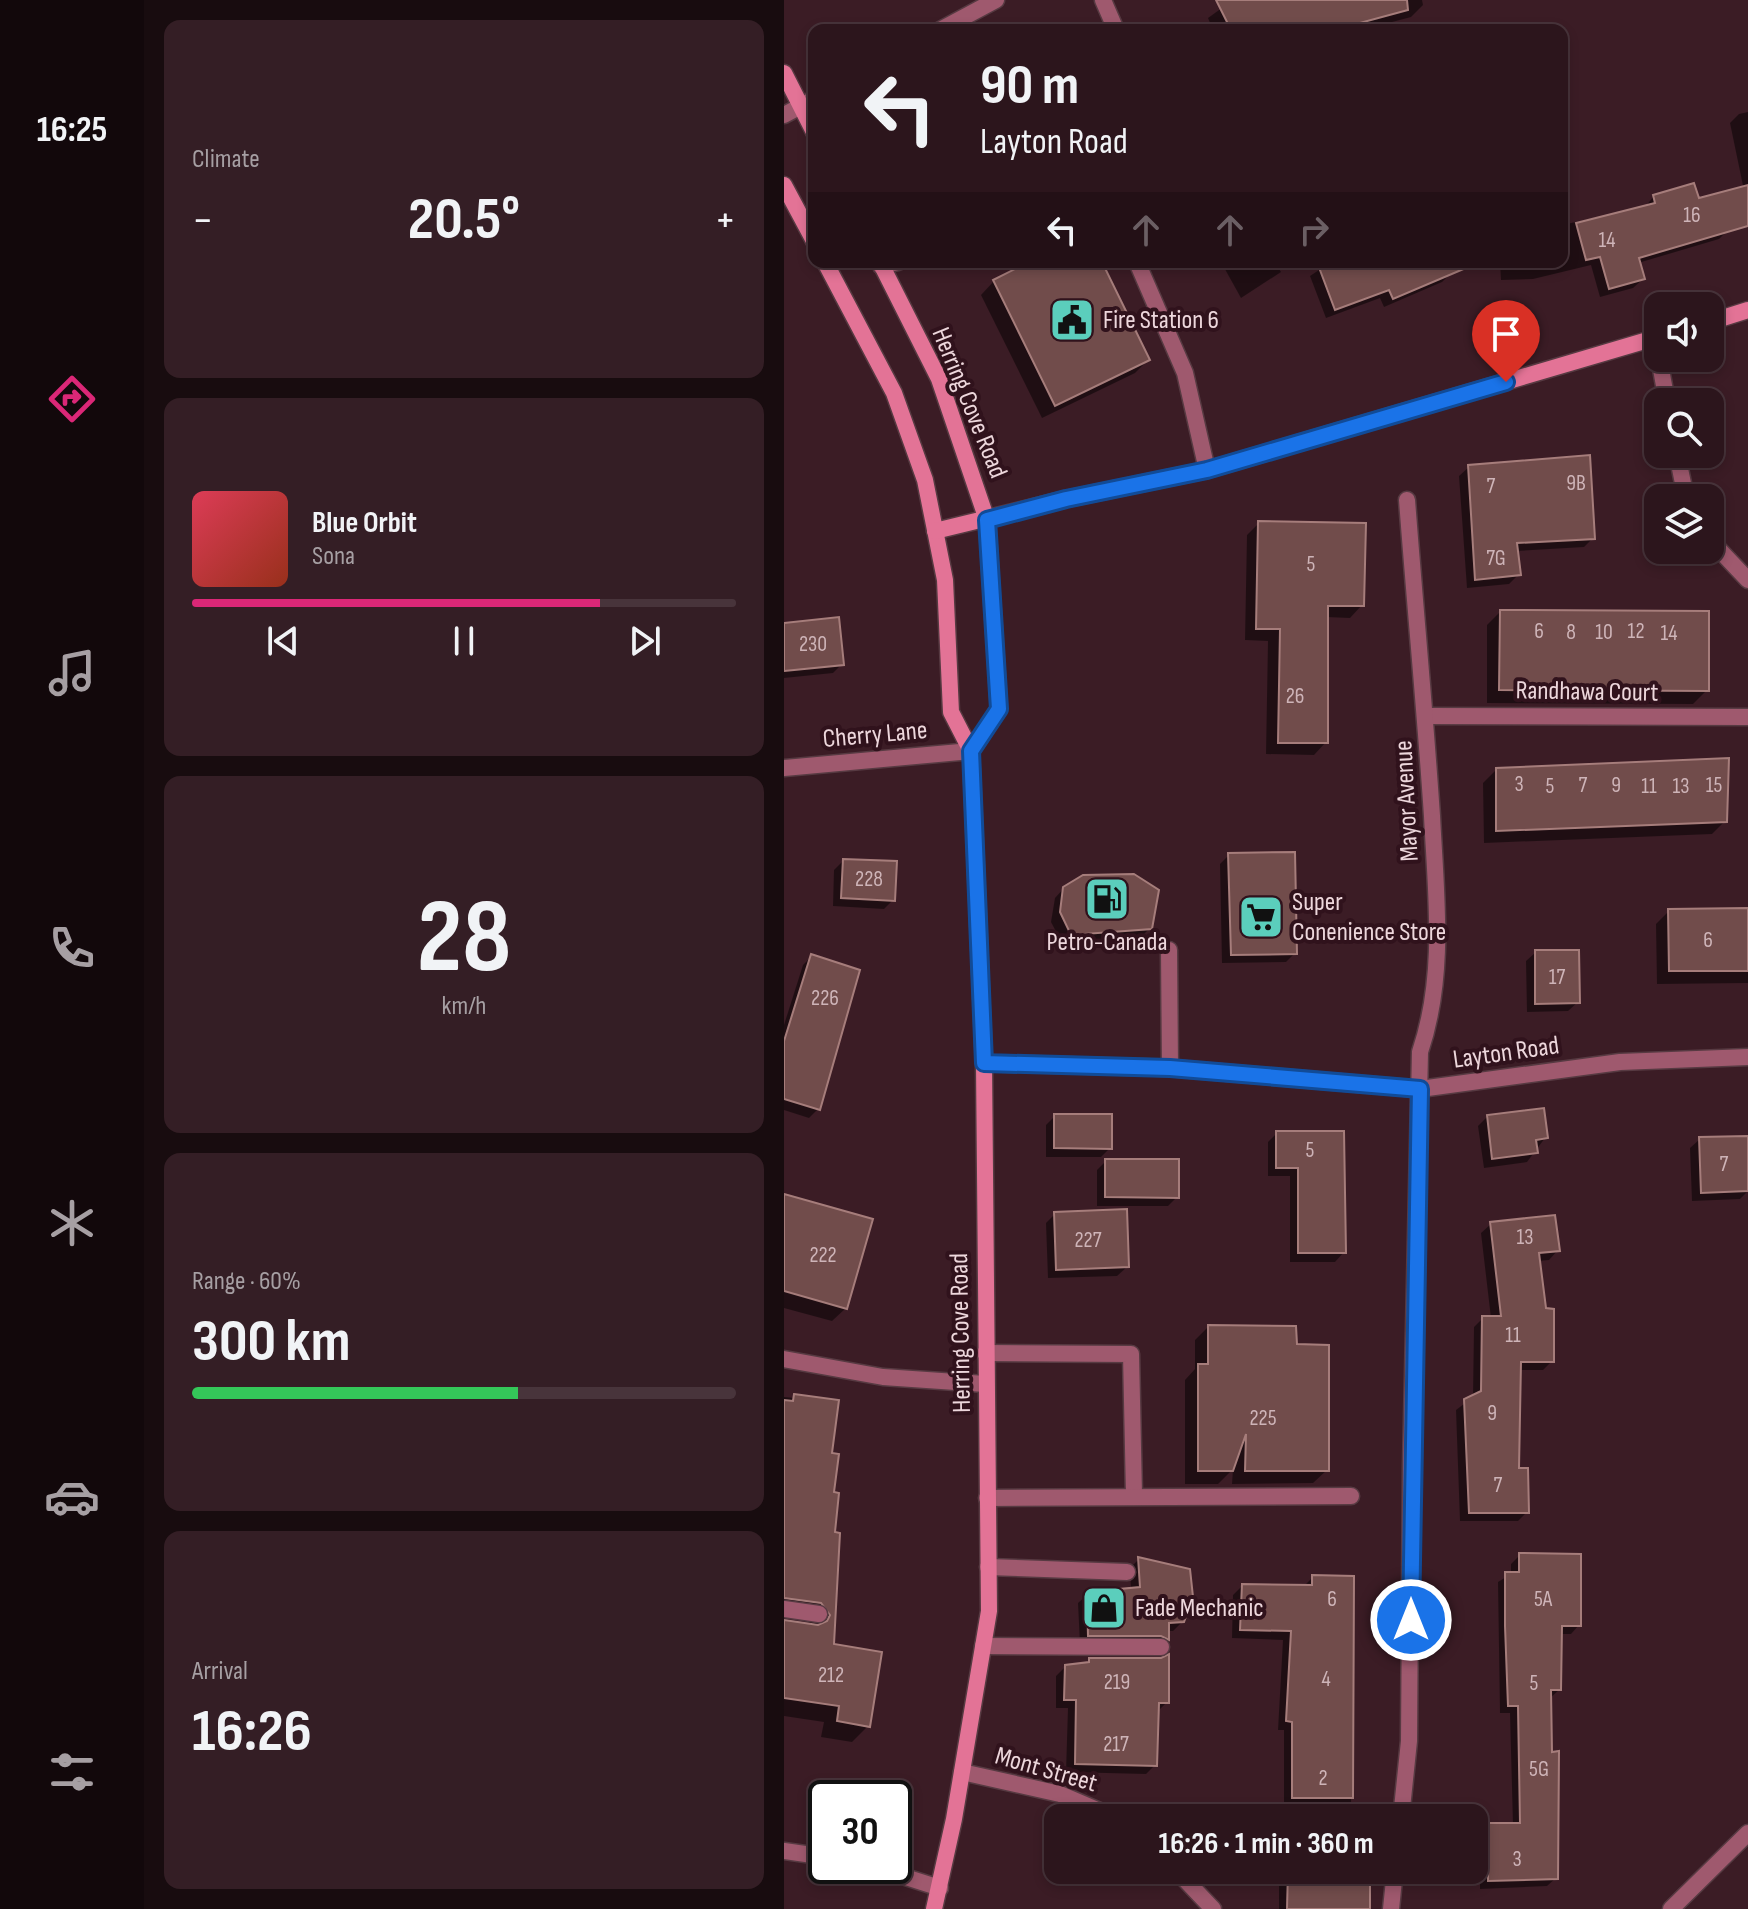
<!DOCTYPE html>
<meta charset="utf-8">
<style>
:root{--surface:#2c151c;--page:#341e25;--text:#f1f3f6;--muted:#a69fa3;--line:#48343b;--accent:#db2777}
body{margin:0;font-family:"Sofia Sans Condensed",sans-serif;background:var(--page);color:var(--text);height:100vh;display:flex;flex-direction:column;font-size:30px;white-space:nowrap}
*{box-sizing:border-box;margin:0}
p{font-size:26px;color:var(--muted)}
.icon{flex:none;width:44px;height:44px;fill:none;stroke:currentColor;stroke-width:2;stroke-linecap:round;stroke-linejoin:round}
.map{position:relative;flex:1;overflow:hidden}
.panel{display:flex;flex-direction:column;gap:20px;padding:20px;background:#180c0f;width:640px}
.panel>*{flex:none}
.top-card{position:absolute;left:24px;top:24px;width:760px;height:244px;border-radius:16px;box-shadow:0 4px 12px #0003,0 0 0 2px var(--line);background:#2c151c;color:var(--text);overflow:hidden}
.buttons{position:absolute;left:860px;top:292px;display:grid;gap:16px}
.buttons a{display:grid;place-items:center;width:80px;height:80px;border-radius:16px;background:var(--surface);box-shadow:0 4px 12px #0003,0 0 0 2px var(--line);font-size:40px}
.speed{position:absolute;left:24px;top:1780px;display:flex;gap:16px;font-size:40px;font-weight:700;text-align:center}
.speed>*{display:grid;place-content:center;width:104px;height:104px;border-radius:50%;background:var(--surface);box-shadow:0 4px 12px #0003,0 0 0 2px var(--line);line-height:1}
.speed .limit{border:4px solid #111;border-radius:12px;background:#fff;color:#111}
.pin{position:absolute;display:grid;place-items:center;width:68px;height:68px;color:#fff;margin:-82px -34px;border-radius:50% 50% 50% 0;rotate:-45deg;box-shadow:0 0 8px #0007}
.pin .icon{rotate:45deg}
.me{position:absolute;width:88px;margin:-44px;rotate:0deg;stroke-linejoin:round;filter:drop-shadow(0 0 6px #0008)}
.turn{display:flex;align-items:center;gap:28px;height:168px;padding:0 40px;font-size:36px}
.turn .icon{width:104px;height:104px;stroke-width:2.5}
.turn b{display:block;font-size:56px;line-height:68px}
.lanes{display:flex;align-items:center;height:76px;padding:0 40px;background:#0003;justify-content:center;gap:40px;direction:ltr}
.lanes .off{opacity:.35}
.big{font-size:60px;font-weight:700;line-height:1.1}
.panel .widget{flex:1;display:flex;flex-direction:column;justify-content:center;gap:12px;min-width:0;padding:0 28px;border-radius:16px;background:var(--page)}
.panel .dial{align-items:center;gap:0}
.dial b{font-size:104px;line-height:1}
.song{display:flex;align-items:center;gap:24px}
.cover{width:96px;height:96px;border-radius:12px;background:linear-gradient(135deg,hsl(350 70% 55%),hsl(10 70% 35%))}
.played{height:8px;border-radius:4px;background:linear-gradient(90deg,var(--accent) 75%,var(--line) 75%)}
.keys{display:flex;justify-content:space-around;direction:ltr}
.heat{display:flex;justify-content:space-between;align-items:center;font-size:44px;direction:ltr}
.charge{height:12px;border-radius:6px;background:linear-gradient(90deg,#34c759 60%,var(--line) 0)}
.trip{position:absolute;left:260px;top:1804px;width:444px;height:80px;border-radius:16px;background:var(--surface);box-shadow:0 4px 12px #0003,0 0 0 2px var(--line);font-weight:700;line-height:80px;text-align:center}
main{display:flex;flex:1;min-height:0}
.tabs{display:flex;flex-direction:column;width:144px;justify-content:space-around;align-items:center;background:#12080b;color:var(--muted)}
.tabs .icon{width:56px;height:56px}
.tabs .active{color:var(--accent)}
.tabs b{font-size:36px;color:var(--text)}
.map>svg:first-child{display:block}
.shadow{fill:#0007}
.building{fill:#714c4b;stroke:#a67d7b;stroke-width:2}
.lines{fill:none;stroke-linecap:round;stroke-linejoin:round}
.lane-casing{stroke:#573a42;stroke-width:19}
.street-casing{stroke:#573a42;stroke-width:19}
.secondary-casing{stroke:#573a42;stroke-width:19}
.lane{stroke:#9f596e;stroke-width:16}
.street{stroke:#9f596e;stroke-width:16}
.secondary{stroke:#e37396;stroke-width:16}
.route-casing{stroke:#114b97;stroke-width:20}
.route{stroke:#1a73e8;stroke-width:14}
.labels{text-anchor:middle;dominant-baseline:central;stroke-width:8;stroke-linejoin:round;paint-order:stroke}
.number-label{font-size:22px;fill:#ceb4b8}
.poi-label{font-size:26px;fill:#edd7dc;stroke:#30121c;text-anchor:start}
.street-label{font-size:26px;fill:#edd7dc;stroke:#30121c}
</style>
<main>
<nav class="tabs">
<b>16:25</b>
<svg class="icon active" aria-label="directions" viewBox="0 0 24 24"><path d="M12 3l9 9-9 9-9-9zM9 14v-3h6M13 9l2 2-2 2"/></svg>
<svg class="icon" aria-label="music" viewBox="0 0 24 24"><path d="M9 18V5l10-2v13"/><circle cx="6" cy="18" r="3"/><circle cx="16" cy="16" r="3"/></svg>
<svg class="icon" aria-label="phone" viewBox="0 0 24 24"><path d="M5 4h4l2 5-3 2q2 4 5 5l2-3 5 2v4C11 20 4 13 5 4z"/></svg>
<svg class="icon" aria-label="climate" viewBox="0 0 24 24"><path d="M12 3v18M4 7l16 10M4 17L20 7"/></svg>
<svg class="icon" aria-label="car" viewBox="0 0 24 24"><path d="M5 17H2v-5l4-1 3-4h7l3 4 3 1v5h-3M9 17h6M6 11h13"/><circle cx="7" cy="17" r="2"/><circle cx="17" cy="17" r="2"/></svg>
<svg class="icon" aria-label="filters" viewBox="0 0 24 24"><path d="M4 7h16M4 17h16"/><circle cx="9" cy="7" r="2"/><circle cx="15" cy="17" r="2"/></svg>
</nav>
<section class="panel">
<div class="widget"><p>Climate</p>
<div class="heat"><a>−</a><b class="big">20.5°</b><a>+</a></div>
</div>
<div class="widget">
<div class="song"><i class="cover"></i><div><b>Blue Orbit</b><p>Sona</p></div></div>
<div class="played"></div>
<div class="keys"><svg class="icon" aria-label="previous" viewBox="0 0 24 24"><path d="M18 5L8 12l10 7zM5 5v14"/></svg><svg class="icon" aria-label="pause" viewBox="0 0 24 24"><path d="M8 5v14M16 5v14"/></svg><svg class="icon" aria-label="next" viewBox="0 0 24 24"><path d="M6 5l10 7-10 7zM19 5v14"/></svg></div>
</div>
<div class="widget dial"><b>28</b><p>km/h</p></div>
<div class="widget"><p>Range · 60%</p><b class="big">300 km</b><div class="charge"></div></div>
<div class="widget"><p>Arrival</p><b class="big">16:26</b></div>
</section>
<div class="map">
<svg width="964" height="1909" viewBox="0 0 964 1909">
<rect width="100%" height="100%" fill="#3b1c25"/>
<g class="shadow">
<polygon points="449,0 638,0 639,5 627,17 578,30 429,30 424,18"/>
<polygon points="964,112 964,199 962,200 946,123 955,114"/>
<polygon points="870,196 913,201 944,230 935,239 854,263 859,279 849,288 816,297 807,265 749,279 717,280 716,262 778,262 778,225 861,207"/>
<polygon points="250,262 316,262 364,360 351,373 258,418 197,295 210,281"/>
<polygon points="437,262 491,262 497,272 457,298"/>
<polygon points="547,262 663,262 667,273 658,282 600,307 596,298 542,318 526,276"/>
<polygon points="685,467 809,538 800,547 732,551 734,575 725,584 683,588 675,476"/>
<polygon points="475,523 578,605 566,618 542,617 542,742 530,755 482,754 484,641 461,640 463,535"/>
<polygon points="716,612 923,690 909,704 703,703 703,625"/>
<polygon points="0,625 58,664 49,673 0,678"/>
<polygon points="712,770 941,821 928,834 700,843 699,783"/>
<polygon points="445,855 511,953 502,962 438,963 436,864"/>
<polygon points="59,861 109,900 100,909 49,906 50,870"/>
<polygon points="280,888 366,928 357,937 278,943 267,922 271,898"/>
<polygon points="964,910 964,983 873,984 872,924 885,911"/>
<polygon points="752,952 794,1002 784,1011 743,1012 742,961"/>
<polygon points="28,956 34,1109 25,1118 0,1110 0,1025 19,965"/>
<polygon points="271,1116 326,1148 317,1157 262,1157 262,1125"/>
<polygon points="703,1117 761,1138 743,1162 700,1168 694,1126"/>
<polygon points="493,1133 558,1133 560,1252 551,1262 506,1262 506,1176 484,1176 484,1142"/>
<polygon points="916,1139 964,1163 964,1191 956,1199 908,1201 906,1148"/>
<polygon points="322,1161 393,1197 384,1206 313,1206 313,1170"/>
<polygon points="0,1196 62,1308 48,1321 0,1308"/>
<polygon points="271,1214 343,1267 333,1276 264,1278 262,1223"/>
<polygon points="707,1224 774,1250 765,1260 754,1261 768,1361 759,1370 735,1370 732,1470 743,1512 734,1521 676,1521 672,1410 689,1397 690,1327 699,1318 707,1318 697,1233"/>
<polygon points="424,1327 543,1470 529,1483 448,1484 449,1469 434,1484 401,1484 401,1380 411,1369 411,1340"/>
<polygon points="0,1397 53,1402 46,1455 48,1646 84,1726 68,1742 37,1737 40,1722 0,1716 0,1622 30,1626 21,1619 0,1616"/>
<polygon points="736,1555 795,1625 787,1634 776,1634 775,1690 765,1699 772,1878 763,1886 696,1889 696,1833 705,1825 729,1825 726,1713 716,1713 714,1582 727,1574 727,1564"/>
<polygon points="355,1559 399,1621 389,1631 383,1631 383,1639 375,1648 296,1644 294,1603 304,1594 347,1590 346,1568"/>
<polygon points="529,1577 568,1578 567,1818 500,1818 500,1730 494,1730 499,1640 448,1638 449,1595 458,1586 519,1587"/>
<polygon points="306,1660 383,1702 374,1711 371,1765 362,1774 282,1772 284,1708 272,1708 272,1676 281,1667 301,1664"/>
<rect x="495" y="1870" width="89" height="39"/>
</g>
<g class="building">
<polygon points="432,0 623,0 624,10 550,30 447,30"/>
<polygon points="910,183 915,198 964,185 964,226 855,258 861,279 825,289 816,257 802,260 792,223 871,203 869,195"/>
<polygon points="245,262 318,262 366,360 271,406 209,280"/>
<polygon points="533,262 696,262 609,299 605,290 551,310"/>
<polygon points="806,455 811,539 733,543 737,575 691,580 684,465"/>
<polygon points="474,521 582,523 580,606 544,606 544,743 494,743 496,629 472,629"/>
<polygon points="716,610 925,611 925,691 715,690"/>
<polygon points="55,617 60,665 0,671 0,623"/>
<polygon points="945,758 943,822 712,831 712,768"/>
<polygon points="511,852 513,954 447,955 444,853"/>
<polygon points="59,859 113,861 111,901 57,898"/>
<polygon points="350,874 375,890 368,929 287,935 276,912 279,887 299,875"/>
<polygon points="964,908 964,971 885,971 884,909"/>
<polygon points="751,950 795,950 796,1003 751,1004"/>
<polygon points="27,954 76,970 36,1110 0,1099 0,1041"/>
<polygon points="760,1108 764,1138 752,1140 754,1153 708,1159 703,1115"/>
<polygon points="270,1114 328,1114 328,1149 270,1148"/>
<polygon points="492,1131 560,1131 562,1253 514,1253 514,1168 492,1168"/>
<polygon points="964,1136 964,1191 917,1193 915,1137"/>
<polygon points="321,1159 395,1159 395,1198 321,1197"/>
<polygon points="0,1194 89,1219 63,1309 0,1291"/>
<polygon points="343,1209 345,1267 272,1270 270,1212"/>
<polygon points="771,1215 776,1251 755,1253 762,1308 770,1309 770,1362 737,1362 735,1468 744,1468 745,1513 685,1513 680,1399 697,1391 698,1316 717,1316 706,1222"/>
<polygon points="424,1325 512,1326 513,1344 545,1345 545,1471 461,1471 462,1434 449,1471 414,1471 414,1364 424,1364"/>
<polygon points="10,1394 55,1400 48,1453 55,1454 50,1492 55,1493 51,1532 56,1533 50,1644 98,1652 86,1727 53,1721 55,1706 0,1698 0,1620 34,1625 43,1621 46,1615 37,1603 0,1598 0,1400 9,1401"/>
<polygon points="735,1553 797,1554 797,1626 778,1626 777,1690 767,1690 768,1752 775,1751 774,1879 704,1881 704,1823 736,1823 734,1706 724,1706 721,1626 721,1572 735,1572"/>
<polygon points="354,1557 406,1569 409,1597 400,1622 385,1623 385,1640 377,1636 304,1636 303,1592 356,1587"/>
<polygon points="528,1575 570,1576 569,1798 508,1798 508,1722 502,1721 507,1631 456,1630 458,1584 528,1585"/>
<polygon points="385,1654 385,1703 375,1703 373,1766 291,1764 292,1700 280,1700 281,1665 305,1662 305,1658 377,1658"/>
<polygon points="504,1870 586,1870 586,1909 503,1909"/>
</g>
<g class="lines">
<g class="lane-casing">
<g id="lane">
<polyline points="319,0 332,30"/>
<polyline points="353,262 401,373 423,470"/>
<polyline points="97,266 114,262"/>
<polyline points="875,358 883,402"/>
<polyline points="893,454 902,498"/>
<polyline points="926,540 964,580"/>
<polyline points="642,716 964,717"/>
<polyline points="385,950 386,1068"/>
<polyline points="201,1353 347,1354 350,1495"/>
<polyline points="0,1359 99,1377 201,1384"/>
<polyline points="203,1498 567,1496"/>
<polyline points="204,1567 343,1572"/>
<polyline points="0,1609 35,1614"/>
<polyline points="199,1646 377,1647"/>
</g>
</g>
<g class="street-casing">
<g id="street">
<polyline points="156,30 212,0"/>
<polyline points="0,115 30,99"/>
<polyline points="0,768 187,751"/>
<polyline points="200,1063 386,1068 636,1089 836,1062 964,1057"/>
<polyline points="178,1772 276,1794 332,1818"/>
<path d="M617,1818L625,1741L627,1468L636,1052C662,975 652,896 648,816C641,711 631,606 623,500"/>
<polyline points="0,1851 42,1857"/>
<polyline points="87,1866 156,1888"/>
<polyline points="392,1870 429,1909"/>
<polyline points="607,1909 611,1870"/>
<polyline points="887,1909 964,1833"/>
</g>
</g>
<g class="secondary-casing">
<g id="secondary">
<polyline points="0,73 30,132"/>
<polyline points="0,185 30,241"/>
<polyline points="41,262 110,393 141,480 161,580 167,712 187,751 200,1063 205,1611 170,1819 150,1909"/>
<polyline points="96,262 155,379 203,520 215,709 187,751"/>
<polyline points="926,322 964,310"/>
<polyline points="151,531 282,499 423,470 874,337"/>
</g>
</g>
<use href="#lane" class="lane"/>
<use href="#street" class="street"/>
<use href="#secondary" class="secondary"/>
</g>
<g class="lines">
<g class="route-casing">
<polyline id="route" points="627,1620 636,1089 386,1068 200,1063 187,751 215,709 203,520 282,499 423,470 722,382"/>
</g>
<use href="#route" class="route"/>
</g>
<defs>
<g id="civic-square" transform="scale(2.3)"><rect x="-9" y="-9" width="18" height="18" rx="4" fill="#5bcebc" stroke="#30121c"/><path d="M-.6-6.5H3V-4.5H.6V-3L4-1V1h2V6H-6V1h2V-1L-.6-3ZM-1.2 2.5V6h2.4V2.5Z" fill="#111"/></g>
<g id="fuel-square" transform="scale(2.3)"><rect x="-9" y="-9" width="18" height="18" rx="4" fill="#5bcebc" stroke="#30121c"/><path d="M-5.5-6h7V0h2V4h1.3V-2.5L3-4.5l.8-.8L6-3V5H2.5V1h-1V6h-7ZM-4.2-4.7v3.2H.2V-4.7Z" fill="#111"/></g>
<g id="supermarket-square" transform="scale(2.3)"><rect x="-9" y="-9" width="18" height="18" rx="4" fill="#5bcebc" stroke="#30121c"/><path d="M-6-5.5h2.5l.6 2H6L4.5 2H-2.5L-4.4-4H-6ZM-1.5 3.2a1.3 1.3 0 1 0 .1 0ZM3 3.2a1.3 1.3 0 1 0 .1 0Z" fill="#111"/></g>
<g id="shop-square" transform="scale(2.3)"><rect x="-9" y="-9" width="18" height="18" rx="4" fill="#5bcebc" stroke="#30121c"/><path d="M-5-2.5h2.3a2.7 3.5 0 0 1 5.4 0H5L5.5 6h-11ZM-1.5-2.5h3a1.5 2.3 0 0 0-3 0Z" fill="#111"/></g>
</defs>
<g fill-rule="evenodd">
<use href="#civic-square" x="288" y="320"/>
<use href="#fuel-square" x="323" y="899"/>
<use href="#supermarket-square" x="477" y="917"/>
<use href="#shop-square" x="320" y="1608"/>
</g>
<g class="labels">
<g class="number-label">
<text x="908" y="215">16</text>
<text x="823" y="240">14</text>
<text x="792" y="483">9B</text>
<text x="707" y="486">7</text>
<text x="712" y="558">7G</text>
<text x="527" y="564">5</text>
<text x="755" y="631">6</text>
<text x="852" y="631">12</text>
<text x="787" y="632">8</text>
<text x="820" y="632">10</text>
<text x="885" y="633">14</text>
<text x="29" y="644">230</text>
<text x="511" y="696">26</text>
<text x="735" y="784">3</text>
<text x="799" y="785">7</text>
<text x="832" y="785">9</text>
<text x="930" y="785">15</text>
<text x="766" y="786">5</text>
<text x="865" y="786">11</text>
<text x="897" y="786">13</text>
<text x="85" y="879">228</text>
<text x="924" y="940">6</text>
<text x="773" y="977">17</text>
<text x="41" y="998">226</text>
<text x="526" y="1150">5</text>
<text x="940" y="1164">7</text>
<text x="741" y="1237">13</text>
<text x="304" y="1240">227</text>
<text x="39" y="1255">222</text>
<text x="729" y="1335">11</text>
<text x="708" y="1413">9</text>
<text x="479" y="1418">225</text>
<text x="714" y="1485">7</text>
<text x="548" y="1599">6</text>
<text x="759" y="1599">5A</text>
<text x="47" y="1675">212</text>
<text x="542" y="1679">4</text>
<text x="333" y="1682">219</text>
<text x="750" y="1683">5</text>
<text x="332" y="1744">217</text>
<text x="755" y="1769">5G</text>
<text x="539" y="1778">2</text>
<text x="733" y="1859">3</text>
</g>
<g class="poi-label">
<text x="319" y="320">Fire Station 6</text>
<text x="508" y="902">Super<tspan x="508" dy="30">Conenience Store</tspan></text>
<text x="323" y="942" text-anchor="middle">Petro-Canada</text>
<text x="351" y="1608">Fade Mechanic</text>
</g>
<g class="street-label">
<text transform="translate(185 403) rotate(68)">Herring Cove Road</text>
<text transform="translate(803 692) rotate(1)">Randhawa Court</text>
<text transform="translate(91 735) rotate(-5)">Cherry Lane</text>
<text transform="translate(623 801) rotate(-93)">Mayor Avenue</text>
<text transform="translate(722 1053) rotate(-8)">Layton Road</text>
<text transform="translate(177 1333) rotate(-91)">Herring Cove Road</text>
<text transform="translate(262 1770) rotate(16)">Mont Street</text>
</g>
</g>
</svg>
<div class="buttons">
<a><svg class="icon" aria-label="sound" viewBox="0 0 24 24"><path d="M4 9h4l5-4v14l-5-4H4zM17 9q2 3 0 6"/></svg></a>
<a><svg class="icon" aria-label="search" viewBox="0 0 24 24"><circle cx="10" cy="10" r="6"/><path d="M15 15l6 6"/></svg></a>
<a><svg class="icon" aria-label="layers" viewBox="0 0 24 24"><path d="M12 4l9 5-9 5-9-5zM3 14l9 5 9-5"/></svg></a>
</div>
<div class="speed"><div class="limit">30</div></div>
<div class="pin" style="left:722px;top:382px;background:#d93025"><svg class="icon" aria-label="arrive" viewBox="0 0 24 24"><path d="M6 21V4h12l-3 4 3 4H6"/></svg></div>
<svg class="me" style="left:627px;top:1620px" viewBox="-20 -20 40 40"><circle r="17" fill="#1a73e8" stroke="#fff" stroke-width="3"/><path d="M0-11L8 9 0 5-8 9z" fill="#fff"/></svg>
<div class="trip">16:26 · 1 min · 360 m</div>
<div class="top-card">
<div class="turn"><svg class="icon" aria-label="left" viewBox="0 0 24 24"><path d="M17 20v-9H6M10 6l-5 5 5 5"/></svg><div><b>90 m</b>Layton Road</div></div>
<div class="lanes"><svg class="icon" aria-label="left" viewBox="0 0 24 24"><path d="M17 20v-9H6M10 6l-5 5 5 5"/></svg><svg class="icon off" aria-label="ahead" viewBox="0 0 24 24"><path d="M12 20V5M6 11l6-6 6 6"/></svg><svg class="icon off" aria-label="ahead" viewBox="0 0 24 24"><path d="M12 20V5M6 11l6-6 6 6"/></svg><svg class="icon off" aria-label="right" viewBox="0 0 24 24"><path d="M7 20v-9h11M14 6l5 5-5 5"/></svg></div>
</div>
</div>
</main>
